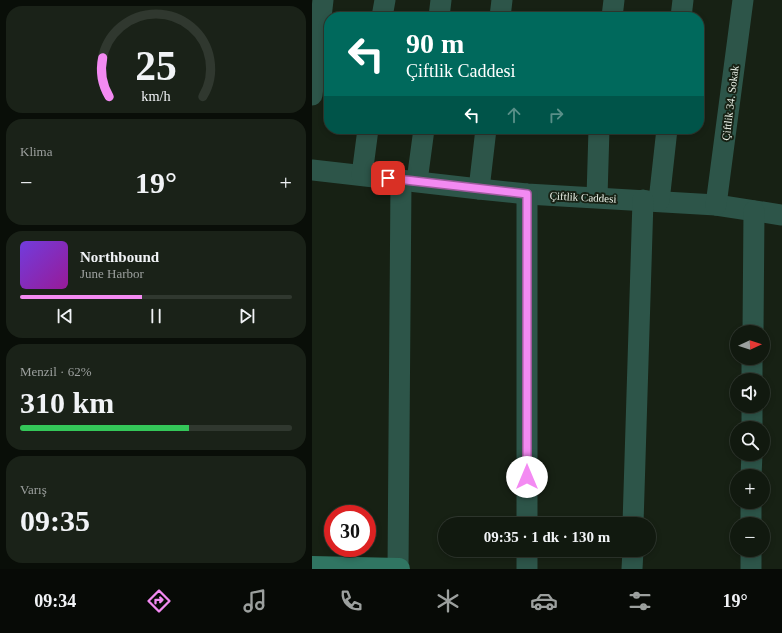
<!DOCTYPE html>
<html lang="tr">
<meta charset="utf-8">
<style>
:root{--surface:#11190f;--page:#1a2218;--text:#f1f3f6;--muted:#9ca09e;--line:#30382f;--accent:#f38af2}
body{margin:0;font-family:"Times New Roman",serif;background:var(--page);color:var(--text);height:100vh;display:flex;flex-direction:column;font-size:15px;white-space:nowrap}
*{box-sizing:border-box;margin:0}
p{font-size:13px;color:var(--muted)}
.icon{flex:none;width:22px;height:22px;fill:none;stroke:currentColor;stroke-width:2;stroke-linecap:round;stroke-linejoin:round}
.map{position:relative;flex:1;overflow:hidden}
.details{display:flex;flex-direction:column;gap:6px;padding:6px;background:#090e08;width:312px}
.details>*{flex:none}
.banner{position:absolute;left:12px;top:12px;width:380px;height:122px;border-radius:16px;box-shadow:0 2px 6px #0003,0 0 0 1px var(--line);background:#00695c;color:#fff;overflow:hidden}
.needle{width:26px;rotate:87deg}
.controls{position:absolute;left:418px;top:325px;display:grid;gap:8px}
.controls a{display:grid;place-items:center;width:40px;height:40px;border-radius:50%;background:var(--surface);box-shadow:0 2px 6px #0003,0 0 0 1px var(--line);font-size:20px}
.speed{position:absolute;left:12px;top:505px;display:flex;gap:8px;font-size:20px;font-weight:700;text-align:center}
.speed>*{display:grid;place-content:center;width:52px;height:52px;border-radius:50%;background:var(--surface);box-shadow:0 2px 6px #0003,0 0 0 1px var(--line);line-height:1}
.speed .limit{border:6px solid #d22;background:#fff;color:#111}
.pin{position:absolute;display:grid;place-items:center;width:34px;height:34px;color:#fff;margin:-17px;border-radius:8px;box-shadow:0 2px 6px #0006}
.me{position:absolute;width:44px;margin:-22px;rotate:0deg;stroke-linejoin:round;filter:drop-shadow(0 0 3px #0008)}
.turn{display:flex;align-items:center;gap:14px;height:84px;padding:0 16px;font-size:18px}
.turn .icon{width:52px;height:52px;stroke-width:2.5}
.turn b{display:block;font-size:28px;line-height:34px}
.lanes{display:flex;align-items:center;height:38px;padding:0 16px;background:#0003;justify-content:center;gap:20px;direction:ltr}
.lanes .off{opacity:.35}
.big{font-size:30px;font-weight:700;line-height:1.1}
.details .card{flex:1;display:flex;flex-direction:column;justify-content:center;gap:6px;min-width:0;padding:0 14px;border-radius:16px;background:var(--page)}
.details .dial{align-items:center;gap:0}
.dial svg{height:104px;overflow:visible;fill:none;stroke:var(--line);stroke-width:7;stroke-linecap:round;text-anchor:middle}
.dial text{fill:var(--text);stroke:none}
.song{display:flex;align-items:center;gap:12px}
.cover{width:48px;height:48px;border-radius:6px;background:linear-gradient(135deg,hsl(260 70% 55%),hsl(300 70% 35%))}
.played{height:4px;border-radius:2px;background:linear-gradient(90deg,var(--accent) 45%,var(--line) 45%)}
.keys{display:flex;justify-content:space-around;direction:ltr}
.heat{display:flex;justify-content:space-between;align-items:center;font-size:22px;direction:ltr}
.charge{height:6px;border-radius:3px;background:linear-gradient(90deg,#34c759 62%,var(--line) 0)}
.trip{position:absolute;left:126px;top:517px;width:218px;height:40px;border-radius:20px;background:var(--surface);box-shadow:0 2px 6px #0003,0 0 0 1px var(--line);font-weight:700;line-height:40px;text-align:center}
.tab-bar{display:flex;height:64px;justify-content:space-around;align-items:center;background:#070a06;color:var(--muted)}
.tab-bar .icon{width:28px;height:28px}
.tab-bar .selected{color:var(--accent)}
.tab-bar b{font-size:18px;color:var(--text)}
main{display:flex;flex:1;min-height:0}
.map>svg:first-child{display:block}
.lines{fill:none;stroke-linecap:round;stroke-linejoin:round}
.minor{stroke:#2d5549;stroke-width:21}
.secondary{stroke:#307562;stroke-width:22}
.route-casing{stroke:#9e5a9d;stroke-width:10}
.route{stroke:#f38af2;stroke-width:7}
.labels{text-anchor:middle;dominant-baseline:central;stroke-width:4;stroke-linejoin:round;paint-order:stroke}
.street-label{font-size:11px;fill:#eff5ec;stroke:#172114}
</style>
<main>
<section class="details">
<div class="card dial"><svg viewBox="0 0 100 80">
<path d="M14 69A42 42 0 1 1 86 69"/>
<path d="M14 69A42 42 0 0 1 9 39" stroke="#f38af2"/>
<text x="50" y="56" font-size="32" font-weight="700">25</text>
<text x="50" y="72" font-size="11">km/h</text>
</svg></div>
<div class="card"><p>Klima</p>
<div class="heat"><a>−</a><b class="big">19°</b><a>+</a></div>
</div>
<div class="card">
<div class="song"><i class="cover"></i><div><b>Northbound</b><p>June Harbor</p></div></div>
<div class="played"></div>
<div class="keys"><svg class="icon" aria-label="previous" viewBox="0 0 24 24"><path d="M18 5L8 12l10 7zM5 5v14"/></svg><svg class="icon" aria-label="pause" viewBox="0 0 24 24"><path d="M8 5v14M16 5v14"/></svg><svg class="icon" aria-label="next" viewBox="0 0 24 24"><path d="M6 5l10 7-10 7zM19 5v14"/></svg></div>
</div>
<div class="card"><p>Menzil · 62%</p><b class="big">310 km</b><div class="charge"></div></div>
<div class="card"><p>Varış</p><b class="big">09:35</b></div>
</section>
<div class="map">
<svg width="470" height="569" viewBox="0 0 470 569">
<rect width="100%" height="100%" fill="#172114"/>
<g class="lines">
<g class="minor">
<polyline points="70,17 73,0"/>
<polyline points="127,17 129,0"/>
<polyline points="188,17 190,0"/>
<polyline points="300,17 302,0"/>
<polyline points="369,17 371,0"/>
<polyline points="0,95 11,0"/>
<polyline points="0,170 167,189 215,194 404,205 470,215"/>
<polyline points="50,175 56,129"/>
<polyline points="105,181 112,129"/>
<polyline points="167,189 174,129"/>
<polyline points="215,194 215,524"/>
<polyline points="285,197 287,129"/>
<polyline points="347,201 355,129"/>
<polyline points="404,205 431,0"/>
<polyline points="441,332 442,211"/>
<polyline points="440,380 440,358"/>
<polyline points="440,428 440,406"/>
<polyline points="439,476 440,454"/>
<polyline points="321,524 331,200"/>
<polyline points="439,524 439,502"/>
<polyline points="215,550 215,569"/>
<polyline points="86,569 89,180"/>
<polyline points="320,569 321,550"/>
<polyline points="439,569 439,550"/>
</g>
<polyline class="secondary" points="0,567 87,569"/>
</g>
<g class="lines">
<g class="route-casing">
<polyline id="route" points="76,178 215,194 215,477"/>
</g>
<use href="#route" class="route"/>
</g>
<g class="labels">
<g class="street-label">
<text transform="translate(418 103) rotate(-83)">Çiftlik 34. Sokak</text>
<text transform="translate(271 197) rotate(3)">Çiftlik Caddesi</text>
</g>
</g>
</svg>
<div class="controls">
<a><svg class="needle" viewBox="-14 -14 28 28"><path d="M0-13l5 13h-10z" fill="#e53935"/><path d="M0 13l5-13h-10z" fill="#9ca09e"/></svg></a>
<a><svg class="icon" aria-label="sound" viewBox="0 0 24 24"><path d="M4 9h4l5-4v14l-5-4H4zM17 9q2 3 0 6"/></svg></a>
<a><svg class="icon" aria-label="search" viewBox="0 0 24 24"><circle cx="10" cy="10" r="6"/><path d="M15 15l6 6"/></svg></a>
<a>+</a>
<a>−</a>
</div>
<div class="speed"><div class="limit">30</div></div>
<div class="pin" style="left:76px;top:178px;background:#d93025"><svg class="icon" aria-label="arrive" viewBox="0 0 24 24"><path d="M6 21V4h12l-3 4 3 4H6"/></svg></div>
<svg class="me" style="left:215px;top:477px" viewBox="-20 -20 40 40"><circle r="19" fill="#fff"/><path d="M0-13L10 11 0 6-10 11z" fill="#f38af2"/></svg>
<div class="trip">09:35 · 1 dk · 130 m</div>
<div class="banner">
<div class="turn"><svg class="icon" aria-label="left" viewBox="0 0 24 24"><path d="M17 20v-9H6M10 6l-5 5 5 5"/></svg><div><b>90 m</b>Çiftlik Caddesi</div></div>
<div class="lanes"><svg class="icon" aria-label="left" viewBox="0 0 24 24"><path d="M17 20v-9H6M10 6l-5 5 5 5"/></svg><svg class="icon off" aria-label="ahead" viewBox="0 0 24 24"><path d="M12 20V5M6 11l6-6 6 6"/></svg><svg class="icon off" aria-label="right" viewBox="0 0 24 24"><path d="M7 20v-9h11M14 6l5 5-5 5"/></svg></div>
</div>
</div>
</main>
<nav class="tab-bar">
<b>09:34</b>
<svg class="icon selected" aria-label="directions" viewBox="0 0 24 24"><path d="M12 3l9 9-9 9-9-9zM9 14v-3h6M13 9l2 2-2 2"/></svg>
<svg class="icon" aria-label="music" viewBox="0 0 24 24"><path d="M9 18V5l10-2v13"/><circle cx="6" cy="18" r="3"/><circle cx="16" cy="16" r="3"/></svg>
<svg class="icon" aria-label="phone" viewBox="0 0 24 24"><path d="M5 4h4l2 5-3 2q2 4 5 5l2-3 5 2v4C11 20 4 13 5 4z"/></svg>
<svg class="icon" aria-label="climate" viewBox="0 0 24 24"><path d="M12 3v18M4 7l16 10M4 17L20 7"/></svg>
<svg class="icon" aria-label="car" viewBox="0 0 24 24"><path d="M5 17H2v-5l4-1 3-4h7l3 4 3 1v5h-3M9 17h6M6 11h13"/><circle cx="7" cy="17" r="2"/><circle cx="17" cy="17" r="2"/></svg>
<svg class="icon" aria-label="filters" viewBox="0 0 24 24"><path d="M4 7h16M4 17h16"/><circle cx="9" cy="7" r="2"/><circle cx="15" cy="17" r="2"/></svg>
<b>19°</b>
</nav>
